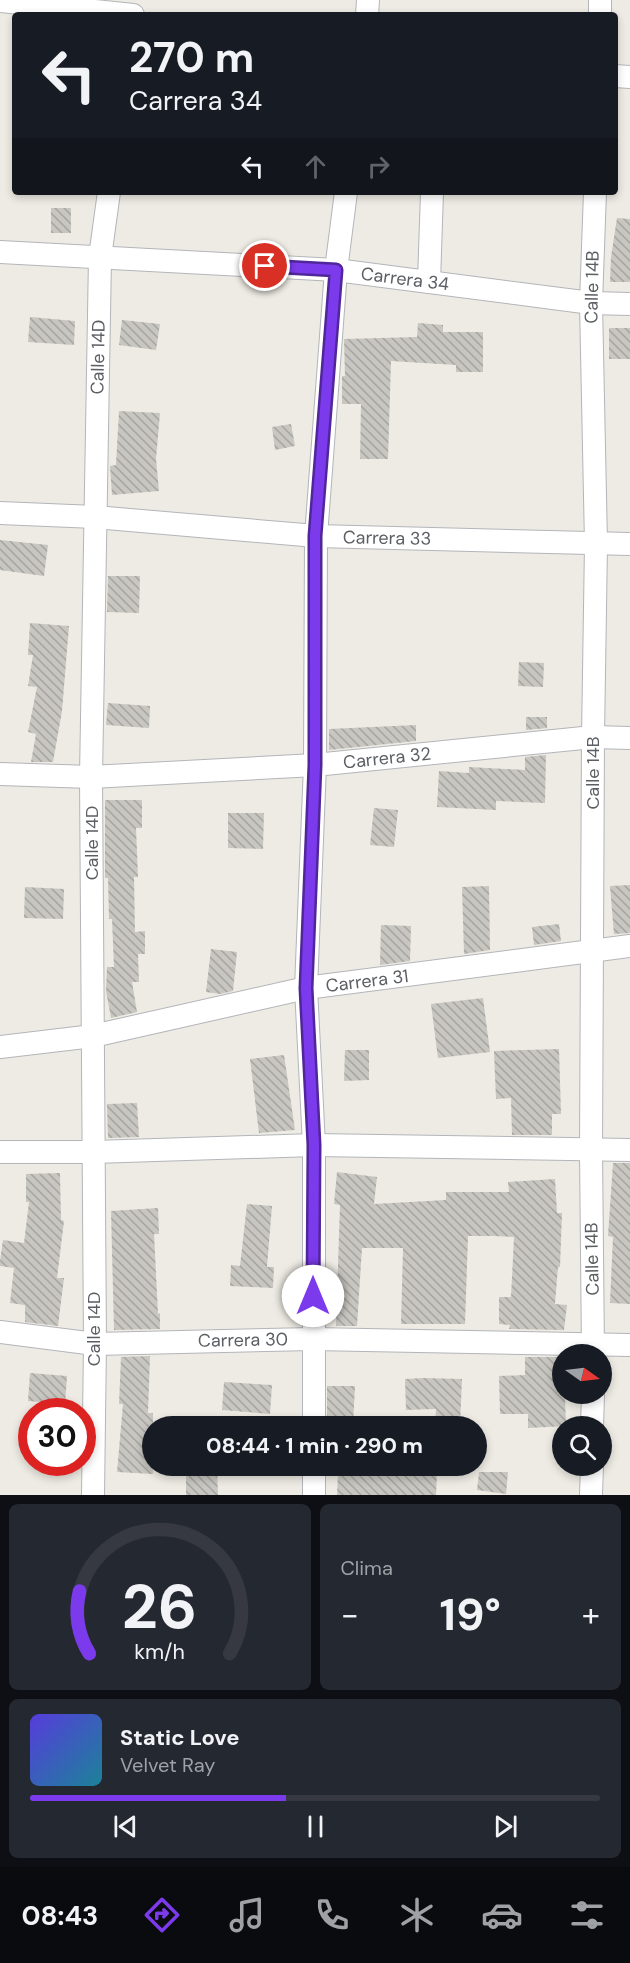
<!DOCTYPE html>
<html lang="es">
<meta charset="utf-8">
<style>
:root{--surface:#171b24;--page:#242831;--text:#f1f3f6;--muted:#9ea1a6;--line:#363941;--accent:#7c3aed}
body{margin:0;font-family:"DM Sans",sans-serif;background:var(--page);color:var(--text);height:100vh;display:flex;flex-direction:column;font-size:22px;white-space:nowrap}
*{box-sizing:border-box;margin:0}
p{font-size:20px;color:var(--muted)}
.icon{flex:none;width:33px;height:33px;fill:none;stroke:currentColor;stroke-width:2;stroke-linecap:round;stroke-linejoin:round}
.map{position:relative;height:1495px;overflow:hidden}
.sheet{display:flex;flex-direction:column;gap:9px;padding:9px;background:#0d0f14;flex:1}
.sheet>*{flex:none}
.guide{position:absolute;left:12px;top:12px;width:606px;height:183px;border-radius:6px;box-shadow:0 3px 9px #0003;background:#171b24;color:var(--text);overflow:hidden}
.needle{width:39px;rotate:104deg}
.fabs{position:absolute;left:552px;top:1344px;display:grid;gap:12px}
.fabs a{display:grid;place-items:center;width:60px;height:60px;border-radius:50%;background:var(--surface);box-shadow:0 3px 9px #0003;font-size:30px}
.speed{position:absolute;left:18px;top:1398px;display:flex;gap:12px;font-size:30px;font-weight:700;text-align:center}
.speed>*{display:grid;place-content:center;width:78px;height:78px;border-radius:50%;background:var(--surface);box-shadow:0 3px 9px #0003;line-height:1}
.speed .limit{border:9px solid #d22;background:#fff;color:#111}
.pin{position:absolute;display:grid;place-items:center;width:51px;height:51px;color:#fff;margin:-26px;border:3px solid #fff;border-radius:50%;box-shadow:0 2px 6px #0007}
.me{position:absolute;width:66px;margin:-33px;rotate:0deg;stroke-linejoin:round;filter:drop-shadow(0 0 4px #0008)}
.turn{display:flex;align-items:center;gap:21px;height:126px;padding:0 18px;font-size:27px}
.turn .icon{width:78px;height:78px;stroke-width:2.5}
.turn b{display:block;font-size:42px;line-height:51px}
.lanes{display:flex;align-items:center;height:57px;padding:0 18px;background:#0003;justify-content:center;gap:30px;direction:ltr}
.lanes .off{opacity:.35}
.big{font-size:45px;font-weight:700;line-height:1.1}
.sheet .widget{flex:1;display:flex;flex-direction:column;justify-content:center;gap:9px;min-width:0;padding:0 21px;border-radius:9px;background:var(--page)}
.sheet .dial{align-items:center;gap:0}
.dial svg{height:156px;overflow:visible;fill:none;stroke:var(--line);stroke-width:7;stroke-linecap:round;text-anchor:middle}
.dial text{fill:var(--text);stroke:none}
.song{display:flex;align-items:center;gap:18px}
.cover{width:72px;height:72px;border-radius:9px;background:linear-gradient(135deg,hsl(250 70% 55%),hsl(190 70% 35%))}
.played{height:6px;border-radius:3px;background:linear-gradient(90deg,var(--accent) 45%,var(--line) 45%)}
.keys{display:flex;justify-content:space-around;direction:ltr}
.heat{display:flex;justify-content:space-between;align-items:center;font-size:33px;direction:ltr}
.sheet .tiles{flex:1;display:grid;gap:9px;grid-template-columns:1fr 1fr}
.widget:last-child{grid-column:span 2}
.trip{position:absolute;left:142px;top:1416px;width:345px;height:60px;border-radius:30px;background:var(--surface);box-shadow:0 3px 9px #0003;font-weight:700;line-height:60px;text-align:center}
.dock{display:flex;height:96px;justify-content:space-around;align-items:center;background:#090b0e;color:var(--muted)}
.dock .icon{width:42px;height:42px}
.dock .on{color:var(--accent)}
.dock b{font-size:27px;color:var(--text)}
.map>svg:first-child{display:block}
.building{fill:url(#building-back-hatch)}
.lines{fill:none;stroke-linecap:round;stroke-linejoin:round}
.minor-casing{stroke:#b3b5ba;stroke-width:24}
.minor{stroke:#fff;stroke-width:22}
.route-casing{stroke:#51269a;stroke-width:15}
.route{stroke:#7c3aed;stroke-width:10}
.labels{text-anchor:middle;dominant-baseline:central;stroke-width:4.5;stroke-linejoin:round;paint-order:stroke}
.street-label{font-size:18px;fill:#5b5e63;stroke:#fff}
</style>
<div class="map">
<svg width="630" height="1495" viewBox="0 0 630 1495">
<defs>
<pattern id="building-back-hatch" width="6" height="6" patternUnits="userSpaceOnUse" patternTransform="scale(1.5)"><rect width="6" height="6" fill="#c8c6c0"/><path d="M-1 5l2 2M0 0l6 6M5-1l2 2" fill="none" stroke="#a5a4a0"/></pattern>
</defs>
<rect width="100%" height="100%" fill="#edebe3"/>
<g class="building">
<rect x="51" y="208" width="20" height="25"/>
<polygon points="617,218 630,219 630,282 610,282 611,257"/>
<polygon points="30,317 75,321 74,345 28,342"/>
<polygon points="122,320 160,324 156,350 119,345"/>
<polygon points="418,323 443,325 443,332 483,332 483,372 456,372 456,365 391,361 388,459 360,459 361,404 342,404 342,376 345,376 344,339 417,337"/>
<rect x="609" y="328" width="21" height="31"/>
<polygon points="119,411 160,413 156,459 159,491 112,495 110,466 116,465"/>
<polygon points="291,424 295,446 275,450 272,427"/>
<polygon points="0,540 48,545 44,576 0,570"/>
<polygon points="108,576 140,576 139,613 107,612"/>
<polygon points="30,623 69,626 62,711 53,762 31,762 36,734 28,732 37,687 28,686 33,655 28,655"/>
<polygon points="519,662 544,663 543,687 518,686"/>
<polygon points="108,703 150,706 149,728 106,725"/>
<polygon points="526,717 547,717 547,728 526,730"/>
<polygon points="416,725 416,741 329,750 329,729"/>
<polygon points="546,755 545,803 496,801 496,810 437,807 439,771 469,773 469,767 525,770 525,757"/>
<polygon points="105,800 142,800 142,828 136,828 138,877 134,877 135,932 145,931 145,954 138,954 139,982 132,982 137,1012 111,1018 106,991 107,967 114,967 112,919 109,919 108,878 105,878"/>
<polygon points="374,808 398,810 394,847 370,845"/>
<polygon points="228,813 264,813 263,849 228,848"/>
<polygon points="630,885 630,933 614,934 610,886"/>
<polygon points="489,886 490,950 464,954 462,887"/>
<polygon points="25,887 64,889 63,919 24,918"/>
<polygon points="559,924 561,941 534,945 532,927"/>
<polygon points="381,925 411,926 410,961 380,965"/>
<polygon points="211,949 237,952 233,991 220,994 206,992"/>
<polygon points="483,998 490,1052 438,1058 431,1004"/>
<polygon points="559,1049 561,1114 552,1114 552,1135 512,1135 511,1098 496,1099 494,1051"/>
<polygon points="345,1050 369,1050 369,1080 344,1081"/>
<polygon points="284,1055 295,1130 259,1133 250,1059"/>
<polygon points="137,1103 139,1137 108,1138 107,1104"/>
<polygon points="613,1163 630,1163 630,1304 610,1303 613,1237 608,1236"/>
<polygon points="337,1172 377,1177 374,1204 446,1200 446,1192 509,1192 508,1182 555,1179 557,1213 562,1213 560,1267 558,1267 555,1304 567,1305 564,1330 509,1329 510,1325 499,1324 499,1297 511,1297 514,1237 493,1236 468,1236 465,1324 401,1324 403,1248 362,1248 357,1326 336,1326 340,1205 334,1204"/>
<polygon points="60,1173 61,1220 64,1221 57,1278 64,1278 58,1326 25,1322 25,1305 10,1303 14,1268 0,1266 0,1261 3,1240 24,1243 29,1202 26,1202 26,1174"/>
<polygon points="247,1204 272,1206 267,1267 274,1267 273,1288 230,1286 231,1265 240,1266"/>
<polygon points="158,1208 159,1234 154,1234 158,1314 160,1313 160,1329 114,1330 111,1211"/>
<polygon points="150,1356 148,1413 153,1413 153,1474 117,1472 123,1404 119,1404 121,1357"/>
<polygon points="525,1357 562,1357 562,1394 565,1397 566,1426 528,1428 528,1414 500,1414 499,1376 525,1375"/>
<polygon points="30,1373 67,1376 65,1404 28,1401"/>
<polygon points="423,1378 462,1379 460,1426 435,1426 436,1409 406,1410 405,1379"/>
<polygon points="224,1382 272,1385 270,1414 222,1410"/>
<polygon points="327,1386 355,1386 353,1426 327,1426"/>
<polygon points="186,1466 217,1466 218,1495 186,1495"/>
<polygon points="344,1466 392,1466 392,1470 437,1473 436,1495 337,1495 338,1473 344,1473"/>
<polygon points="479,1472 508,1472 506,1494 477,1490"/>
</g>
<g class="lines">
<g class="minor-casing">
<g id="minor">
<polyline points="0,1 133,15"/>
<polyline points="367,15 368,0"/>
<polyline points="600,15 600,0"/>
<polyline points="615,76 630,77"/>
<polyline points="0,252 336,270 591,303 630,304"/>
<polyline points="429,282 432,192"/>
<polyline points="0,513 95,517 316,536 630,544"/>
<polyline points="0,774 91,777 315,765 593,737 630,738"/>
<polyline points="0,1047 93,1036 306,988 630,946"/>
<polyline points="0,1152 94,1152 314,1145 630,1150"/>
<polyline points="0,1332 95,1344 313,1339 630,1345"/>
<polyline points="593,1354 591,1150 593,737 596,544 591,303 595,192"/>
<polyline points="314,1426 314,1145 306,988 315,765 316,536 336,270 346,192"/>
<polyline points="592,1426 593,1394"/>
<polyline points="314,1466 314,1495"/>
<polyline points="93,1495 95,1344 91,777 100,257 109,192"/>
<polyline points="591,1495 592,1466"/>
</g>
</g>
<use href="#minor" class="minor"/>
</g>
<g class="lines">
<g class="route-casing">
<polyline id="route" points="265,266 336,270 315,536 315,765 306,988 314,1145 313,1296"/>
</g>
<use href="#route" class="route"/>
</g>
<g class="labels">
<g class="street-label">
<text transform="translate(405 279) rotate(7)">Carrera 34</text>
<text transform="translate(592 287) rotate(-89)">Calle 14B</text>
<text transform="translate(98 357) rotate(-89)">Calle 14D</text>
<text transform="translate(387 538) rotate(1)">Carrera 33</text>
<text transform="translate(387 758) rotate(-6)">Carrera 32</text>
<text transform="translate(593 773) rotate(-90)">Calle 14B</text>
<text transform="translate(92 843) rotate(-90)">Calle 14D</text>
<text transform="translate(367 981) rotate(-7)">Carrera 31</text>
<text transform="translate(592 1259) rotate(-91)">Calle 14B</text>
<text transform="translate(94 1329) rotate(-90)">Calle 14D</text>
<text transform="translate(243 1340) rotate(-1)">Carrera 30</text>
</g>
</g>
</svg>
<div class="fabs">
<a><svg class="needle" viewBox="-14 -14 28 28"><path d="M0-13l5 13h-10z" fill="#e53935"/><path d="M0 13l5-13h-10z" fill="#9ea1a6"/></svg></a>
<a><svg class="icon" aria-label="search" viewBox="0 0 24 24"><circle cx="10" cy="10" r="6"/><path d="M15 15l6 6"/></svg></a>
</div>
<div class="speed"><div class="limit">30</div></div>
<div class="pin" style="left:265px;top:266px;background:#d93025"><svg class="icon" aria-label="arrive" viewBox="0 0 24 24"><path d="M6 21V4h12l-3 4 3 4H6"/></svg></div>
<svg class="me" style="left:313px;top:1296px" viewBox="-20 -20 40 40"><circle r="19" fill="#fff"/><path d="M0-13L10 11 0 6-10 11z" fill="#7c3aed"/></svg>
<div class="trip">08:44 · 1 min · 290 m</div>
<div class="guide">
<div class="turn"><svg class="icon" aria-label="left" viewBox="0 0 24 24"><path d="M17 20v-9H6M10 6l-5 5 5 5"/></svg><div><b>270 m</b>Carrera 34</div></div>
<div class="lanes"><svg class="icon" aria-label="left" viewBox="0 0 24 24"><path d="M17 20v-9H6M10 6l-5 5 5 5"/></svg><svg class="icon off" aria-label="ahead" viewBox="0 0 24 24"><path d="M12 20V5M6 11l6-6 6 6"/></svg><svg class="icon off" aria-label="right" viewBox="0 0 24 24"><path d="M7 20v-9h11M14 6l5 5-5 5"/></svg></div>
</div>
</div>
<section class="sheet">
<div class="tiles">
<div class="widget dial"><svg viewBox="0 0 100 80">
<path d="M14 69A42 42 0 1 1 86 69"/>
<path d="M14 69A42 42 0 0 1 9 37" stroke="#7c3aed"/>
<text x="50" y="56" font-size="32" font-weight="700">26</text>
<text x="50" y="72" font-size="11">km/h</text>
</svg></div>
<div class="widget"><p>Clima</p>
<div class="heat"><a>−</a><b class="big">19°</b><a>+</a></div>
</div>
<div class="widget">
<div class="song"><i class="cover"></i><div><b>Static Love</b><p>Velvet Ray</p></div></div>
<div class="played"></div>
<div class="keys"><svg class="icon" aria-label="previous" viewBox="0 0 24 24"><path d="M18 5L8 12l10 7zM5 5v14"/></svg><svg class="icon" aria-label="pause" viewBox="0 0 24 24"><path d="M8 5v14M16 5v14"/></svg><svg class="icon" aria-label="next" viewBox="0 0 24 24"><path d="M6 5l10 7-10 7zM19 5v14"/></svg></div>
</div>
</div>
</section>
<nav class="dock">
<b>08:43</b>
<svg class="icon on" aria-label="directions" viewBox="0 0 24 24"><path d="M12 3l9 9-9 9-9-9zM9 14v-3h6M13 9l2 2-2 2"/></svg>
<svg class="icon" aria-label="music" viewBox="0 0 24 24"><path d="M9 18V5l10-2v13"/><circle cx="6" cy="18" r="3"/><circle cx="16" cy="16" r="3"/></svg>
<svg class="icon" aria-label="phone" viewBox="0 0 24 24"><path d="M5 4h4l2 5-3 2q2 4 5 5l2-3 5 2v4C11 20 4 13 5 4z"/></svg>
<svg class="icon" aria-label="climate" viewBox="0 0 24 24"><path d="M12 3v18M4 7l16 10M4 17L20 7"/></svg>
<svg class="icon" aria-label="car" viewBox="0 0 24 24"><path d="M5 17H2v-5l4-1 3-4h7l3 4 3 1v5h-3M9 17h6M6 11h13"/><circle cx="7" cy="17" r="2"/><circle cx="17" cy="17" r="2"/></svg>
<svg class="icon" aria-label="filters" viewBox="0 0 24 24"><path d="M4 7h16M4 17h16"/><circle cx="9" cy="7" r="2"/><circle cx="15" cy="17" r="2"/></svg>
</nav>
